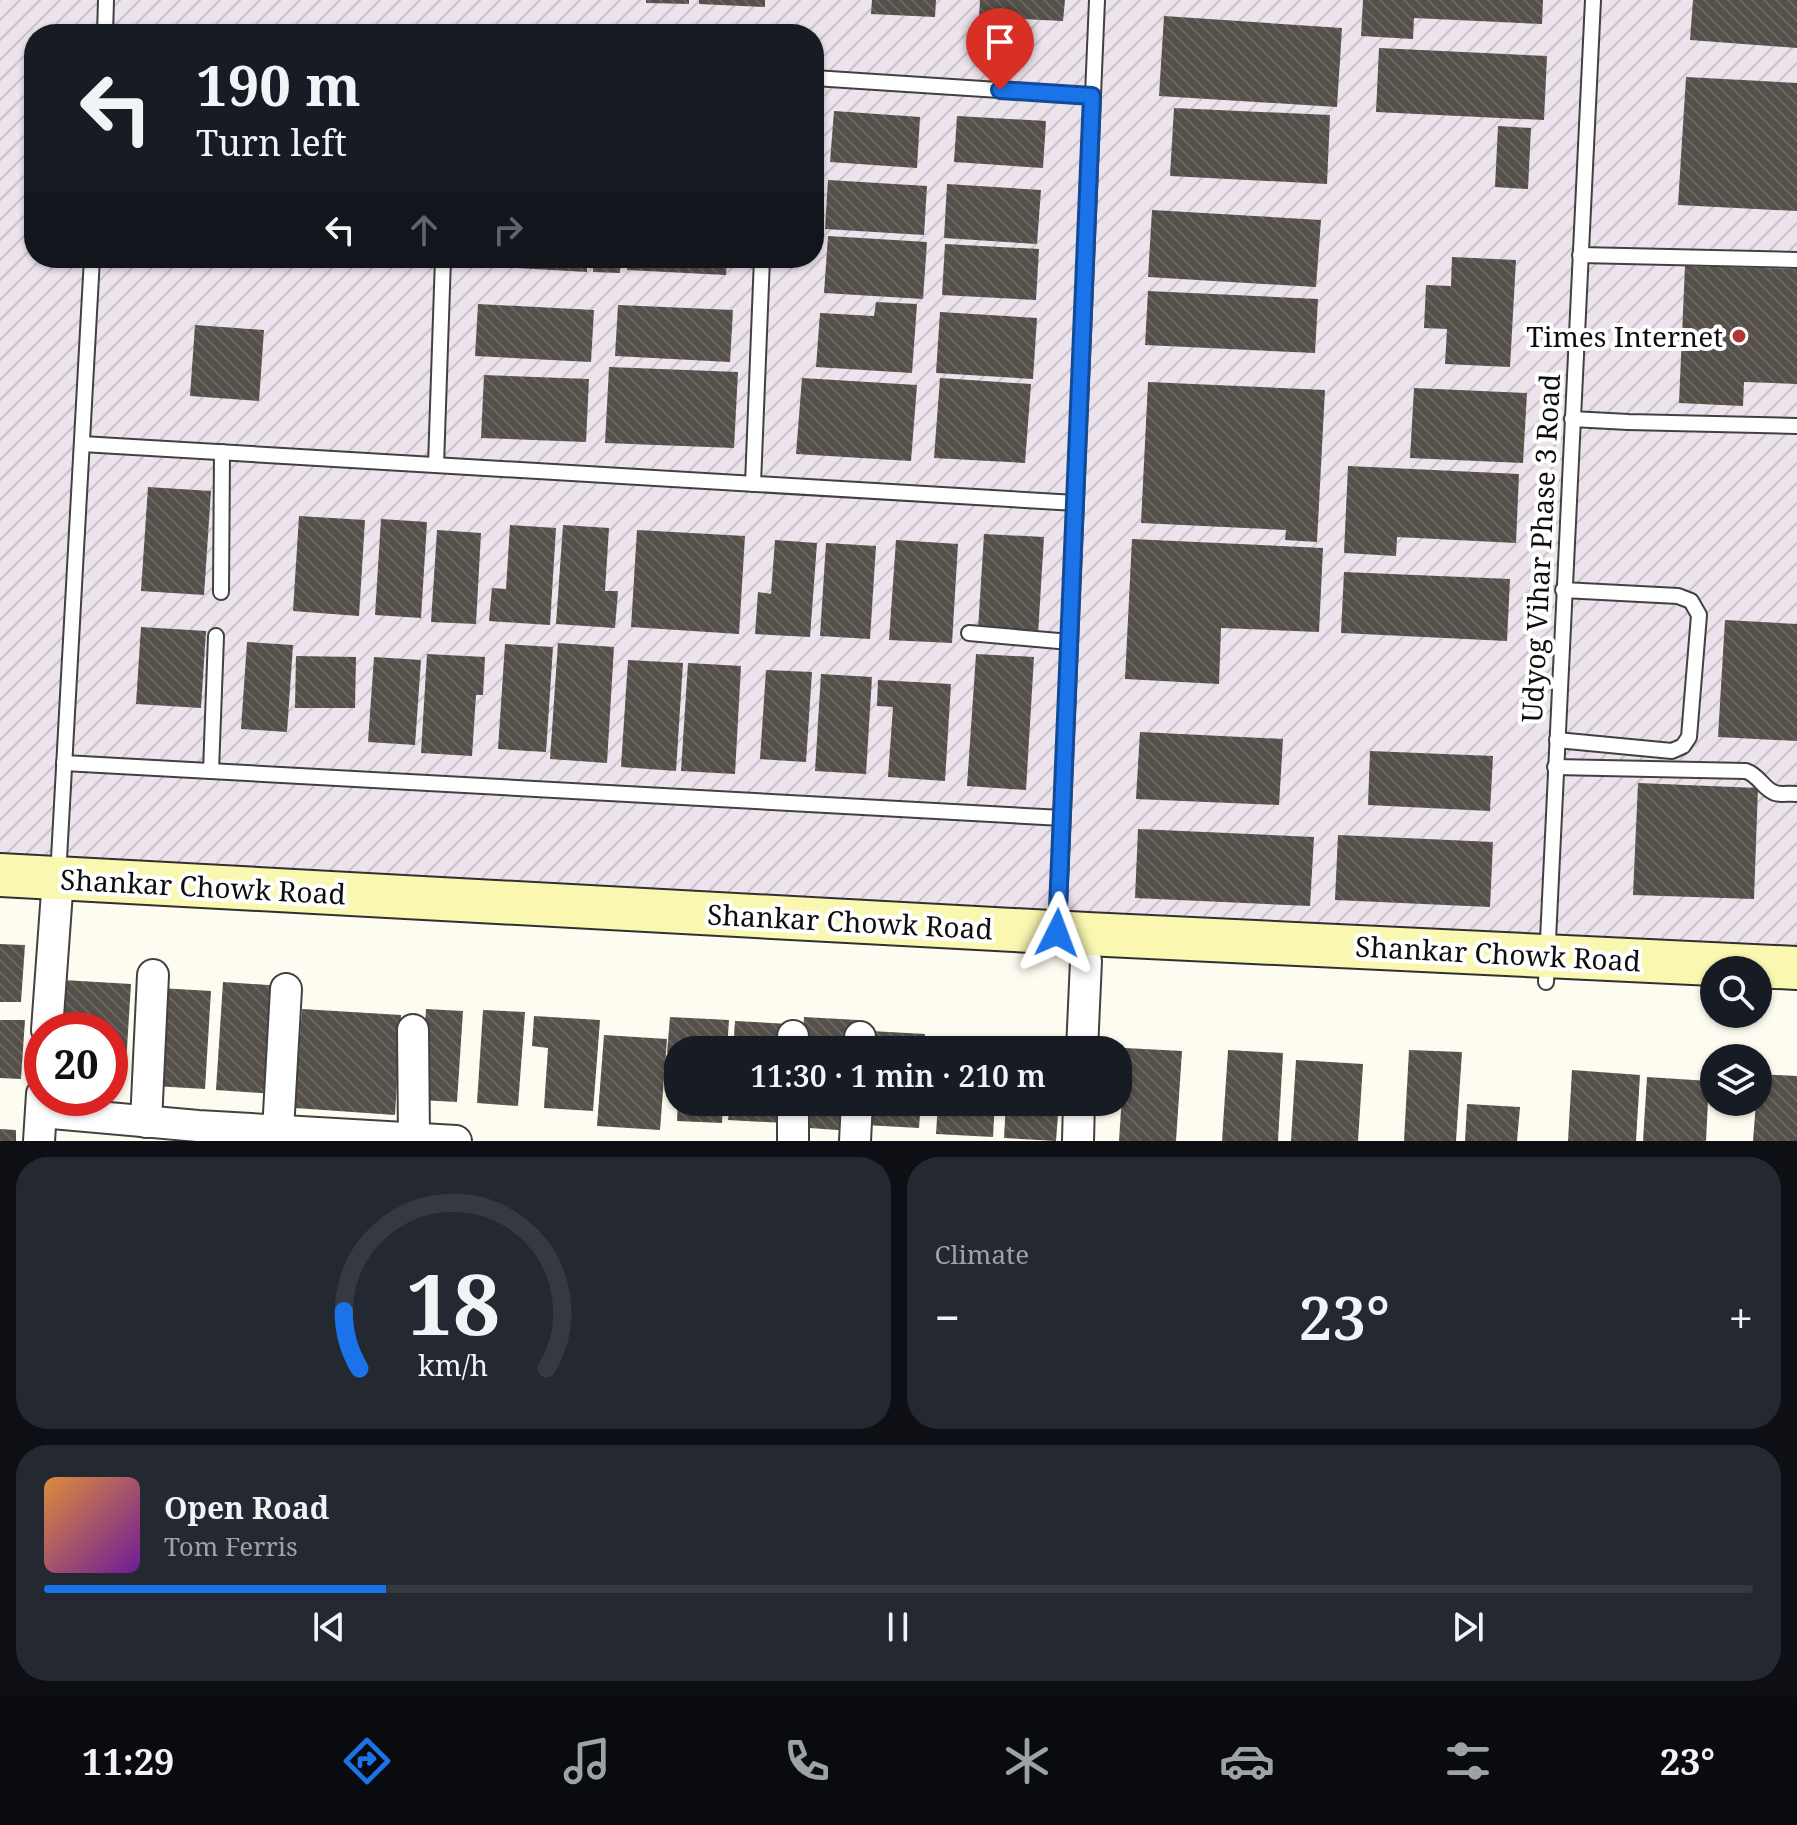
<!DOCTYPE html>
<meta charset="utf-8">
<style>
:root{--surface:#171b24;--page:#242831;--text:#f1f3f6;--muted:#9ea1a6;--line:#363941;--accent:#1a73e8}
body{margin:0;font-family:"Noto Serif",serif;background:var(--page);color:var(--text);height:100vh;display:flex;flex-direction:column;font-size:30px;white-space:nowrap}
*{box-sizing:border-box;margin:0}
p{font-size:26px;color:var(--muted)}
.icon{flex:none;width:44px;height:44px;fill:none;stroke:currentColor;stroke-width:2;stroke-linecap:round;stroke-linejoin:round}
.map{position:relative;height:1141px;overflow:hidden}
.sheet{display:flex;flex-direction:column;gap:16px;padding:16px;background:#0d0f14;flex:1}
.sheet>*{flex:none}
.banner{position:absolute;left:24px;top:24px;width:800px;height:244px;border-radius:32px;box-shadow:0 2px 6px #0004;background:#171b24;color:var(--text);overflow:hidden}
.tools{position:absolute;left:1700px;top:956px;display:grid;gap:16px}
.tools a{display:grid;place-items:center;width:72px;height:72px;border-radius:50%;background:var(--surface);box-shadow:0 2px 6px #0004;font-size:40px}
.speed{position:absolute;left:24px;top:1012px;display:flex;gap:16px;font-size:40px;font-weight:700;text-align:center}
.speed>*{display:grid;place-content:center;width:104px;height:104px;border-radius:50%;background:var(--surface);box-shadow:0 2px 6px #0004;line-height:1}
.speed .limit{border:12px solid #d22;background:#fff;color:#111}
.pin{position:absolute;display:grid;place-items:center;width:68px;height:68px;color:#fff;margin:-82px -34px;border-radius:50% 50% 50% 0;rotate:-45deg;box-shadow:0 0 8px #0007}
.pin .icon{rotate:45deg}
.me{position:absolute;width:88px;margin:-44px;rotate:3deg;stroke-linejoin:round;filter:drop-shadow(0 0 6px #0008)}
.turn{display:flex;align-items:center;gap:28px;height:168px;padding:0 40px;font-size:36px}
.turn .icon{width:104px;height:104px;stroke-width:2.5}
.turn b{display:block;font-size:56px;line-height:68px}
.lanes{display:flex;align-items:center;height:76px;padding:0 40px;background:#0003;justify-content:center;gap:40px;direction:ltr}
.lanes .off{opacity:.35}
.big{font-size:60px;font-weight:600;line-height:1.1}
.sheet .widget{flex:1;display:flex;flex-direction:column;justify-content:center;gap:12px;min-width:0;padding:0 28px;border-radius:32px;background:var(--page)}
.sheet .dial{align-items:center;gap:0}
.dial svg{height:208px;overflow:visible;fill:none;stroke:var(--line);stroke-width:7;stroke-linecap:round;text-anchor:middle}
.dial text{fill:var(--text);stroke:none}
.song{display:flex;align-items:center;gap:24px}
.cover{width:96px;height:96px;border-radius:12px;background:linear-gradient(135deg,hsl(30 70% 55%),hsl(280 70% 35%))}
.played{height:8px;border-radius:4px;background:linear-gradient(90deg,var(--accent) 20%,var(--line) 20%)}
.keys{display:flex;justify-content:space-around;direction:ltr}
.heat{display:flex;justify-content:space-between;align-items:center;font-size:44px;direction:ltr}
.sheet .tiles{flex:1;display:grid;gap:16px;grid-template-columns:1fr 1fr}
.widget:last-child{grid-column:span 2}
.trip{position:absolute;left:664px;top:1036px;width:468px;height:80px;border-radius:32px;background:var(--surface);box-shadow:0 2px 6px #0004;font-weight:600;line-height:80px;text-align:center}
.dock{display:flex;height:128px;justify-content:space-around;align-items:center;background:#090b0e;color:var(--muted)}
.dock .icon{width:56px;height:56px}
.dock .current{color:var(--accent)}
.dock b{font-size:36px;color:var(--text)}
.map>svg:first-child{display:block}
.industrial{fill:url(#industrial-furrows);fill-rule:evenodd}
.building{fill:url(#building-back-hatch)}
.lines{fill:none;stroke-linecap:round;stroke-linejoin:round}
.lane-casing{stroke:#414141;stroke-width:18}
.street-casing{stroke:#414141;stroke-width:34}
.secondary-casing{stroke:#303030;stroke-width:46}
.lane{stroke:#fff;stroke-width:14}
.street{stroke:#fff;stroke-width:30}
.secondary{stroke:#f9f7b0;stroke-width:42}
.route-casing{stroke:#114b97;stroke-width:20}
.route{stroke:#1a73e8;stroke-width:14}
.poi-dot{fill:#b33630;stroke:#fff;stroke-width:3}
.labels{text-anchor:middle;dominant-baseline:central;stroke-width:8;stroke-linejoin:round;paint-order:stroke}
.poi-label{font-size:28px;fill:#0e0e0e;stroke:#fff;text-anchor:end}
.street-label{font-size:28px;fill:#0e0e0e;stroke:#fff}
</style>
<div class="map">
<svg width="1797" height="1141" viewBox="0 0 1797 1141">
<defs>
<pattern id="industrial-furrows" width="10" height="10" patternUnits="userSpaceOnUse" patternTransform="scale(2)"><rect width="10" height="10" fill="#ece3ec"/><path d="M-1 1l2-2M0 10L10 0M9 11l2-2" fill="none" stroke="#c9c2c9"/></pattern>
<pattern id="building-back-hatch" width="6" height="6" patternUnits="userSpaceOnUse" patternTransform="scale(2)"><rect width="6" height="6" fill="#56504b"/><path d="M-1 5l2 2M0 0l6 6M5-1l2 2" fill="none" stroke="#696561"/></pattern>
</defs>
<rect width="100%" height="100%" fill="#fefcf0"/>
<path class="industrial" d="M0,0H1797V952L0,865ZM34,34H814V258H34Z"/>
<g class="building">
<polygon points="646,0 689,0 689,4 646,3"/>
<polygon points="699,0 765,0 765,7 699,4"/>
<polygon points="872,0 936,0 935,17 871,14"/>
<polygon points="980,0 1065,0 1063,21 979,17"/>
<polygon points="1363,0 1543,0 1542,24 1414,18 1413,39 1361,36"/>
<polygon points="1693,0 1797,0 1797,48 1690,40"/>
<polygon points="1164,16 1342,28 1337,107 1159,96"/>
<polygon points="1379,48 1547,56 1544,120 1376,112"/>
<polygon points="1686,77 1797,83 1797,211 1678,205"/>
<polygon points="1174,108 1330,115 1327,184 1170,176"/>
<polygon points="834,111 920,117 917,168 830,162"/>
<polygon points="957,116 1046,121 1043,168 954,162"/>
<polygon points="1498,126 1531,128 1528,189 1495,187"/>
<polygon points="828,180 927,186 924,235 825,229"/>
<polygon points="947,184 1041,190 1037,244 944,238"/>
<polygon points="1152,210 1321,220 1316,287 1148,277"/>
<polygon points="828,236 927,242 923,299 824,293"/>
<polygon points="945,244 1039,249 1036,300 942,295"/>
<polygon points="1452,257 1516,260 1510,367 1445,364 1447,329 1424,328 1426,285 1451,286"/>
<polygon points="483,258 587,258 587,272 483,266"/>
<polygon points="593,258 621,258 620,273 593,272"/>
<polygon points="627,258 727,258 726,275 627,270"/>
<polygon points="1685,266 1797,269 1797,384 1744,382 1743,406 1679,403"/>
<polygon points="1148,291 1318,299 1315,353 1145,345"/>
<polygon points="876,302 917,304 912,373 816,367 820,313 874,316"/>
<polygon points="478,304 594,310 591,362 475,356"/>
<polygon points="618,305 733,310 730,362 615,356"/>
<polygon points="940,312 1037,318 1033,379 936,373"/>
<polygon points="195,325 264,330 259,401 190,396"/>
<polygon points="609,367 738,372 734,448 605,443"/>
<polygon points="484,375 589,379 586,442 481,438"/>
<polygon points="802,378 917,385 911,461 796,454"/>
<polygon points="940,378 1031,384 1025,463 934,458"/>
<polygon points="1148,382 1325,390 1317,542 1285,540 1286,530 1141,523"/>
<polygon points="1414,388 1527,393 1523,463 1410,458"/>
<polygon points="1348,466 1519,474 1516,543 1397,537 1396,556 1344,553"/>
<polygon points="148,487 211,491 204,595 141,591"/>
<polygon points="299,516 365,520 359,616 293,611"/>
<polygon points="381,519 427,522 421,618 375,615"/>
<polygon points="510,525 556,528 550,625 489,621 492,588 506,589"/>
<polygon points="563,525 609,528 605,591 618,591 615,628 556,624"/>
<polygon points="437,530 481,533 476,624 431,622"/>
<polygon points="637,530 745,536 739,634 631,627"/>
<polygon points="984,534 1044,537 1038,634 978,630"/>
<polygon points="1132,539 1323,548 1319,632 1221,628 1219,684 1125,679"/>
<polygon points="775,540 817,543 810,637 755,634 758,592 771,594"/>
<polygon points="896,540 958,544 952,643 889,640"/>
<polygon points="826,543 876,546 870,639 820,636"/>
<polygon points="1344,572 1510,579 1507,641 1341,633"/>
<polygon points="1725,620 1797,624 1797,741 1718,737"/>
<polygon points="141,627 206,631 201,708 136,704"/>
<polygon points="247,642 293,645 287,732 241,729"/>
<polygon points="558,643 614,647 607,763 550,759"/>
<polygon points="505,644 553,647 546,752 498,749"/>
<polygon points="427,654 485,657 483,695 476,695 472,756 421,753"/>
<polygon points="976,654 1034,657 1026,790 967,786"/>
<polygon points="296,656 356,657 355,708 295,708"/>
<polygon points="374,657 421,660 415,745 368,742"/>
<polygon points="628,660 683,663 676,771 621,767"/>
<polygon points="688,663 741,666 735,774 681,771"/>
<polygon points="766,670 812,672 806,762 760,759"/>
<polygon points="821,674 872,677 866,774 815,771"/>
<polygon points="878,680 951,684 945,781 888,777 893,707 877,706"/>
<polygon points="1140,732 1283,739 1279,805 1136,799"/>
<polygon points="1370,751 1493,756 1490,811 1368,805"/>
<polygon points="1638,783 1758,788 1754,899 1633,895"/>
<polygon points="1138,829 1314,837 1310,906 1135,898"/>
<polygon points="1338,835 1493,842 1490,907 1335,900"/>
<polygon points="0,944 25,945 21,1002 0,1002"/>
<polygon points="63,980 131,984 125,1080 110,1079 110,1030 60,1030"/>
<polygon points="223,982 282,986 274,1094 216,1090"/>
<polygon points="160,988 211,991 205,1089 154,1086"/>
<polygon points="302,1009 401,1015 395,1115 295,1108"/>
<polygon points="426,1009 463,1011 457,1102 420,1100"/>
<polygon points="483,1010 525,1012 518,1106 477,1103"/>
<polygon points="534,1016 600,1020 593,1111 544,1108 548,1048 532,1046"/>
<polygon points="670,1017 729,1020 727,1050 678,1050 678,1054 667,1053"/>
<polygon points="804,1017 858,1020 856,1050 802,1050"/>
<polygon points="0,1020 25,1020 21,1079 0,1078"/>
<polygon points="735,1021 789,1024 788,1050 733,1050"/>
<polygon points="871,1031 925,1034 924,1050 870,1050"/>
<polygon points="604,1035 667,1039 660,1130 597,1126"/>
<polygon points="942,1036 999,1039 999,1050 942,1050"/>
<polygon points="1125,1048 1182,1051 1176,1141 1119,1141"/>
<polygon points="1228,1050 1283,1053 1278,1141 1222,1141"/>
<polygon points="1409,1050 1462,1052 1456,1141 1404,1141"/>
<polygon points="1296,1060 1363,1064 1358,1141 1291,1141"/>
<polygon points="1572,1070 1640,1075 1636,1141 1568,1141"/>
<polygon points="1758,1074 1797,1076 1797,1141 1753,1141 1756,1102 1758,1102"/>
<polygon points="1647,1077 1709,1081 1706,1141 1643,1141"/>
<polygon points="678,1102 723,1102 722,1123 677,1121"/>
<polygon points="730,1102 784,1102 783,1123 728,1120"/>
<polygon points="798,1102 853,1102 851,1131 796,1127"/>
<polygon points="867,1102 921,1102 919,1128 865,1125"/>
<polygon points="938,1102 995,1102 993,1137 936,1134"/>
<polygon points="1006,1102 1059,1102 1056,1141 1004,1138"/>
<polygon points="1467,1104 1520,1107 1517,1141 1465,1141"/>
<polygon points="0,1129 16,1130 16,1141 0,1141"/>
</g>
<g class="lines">
<g class="lane-casing">
<g id="lane">
<polyline points="105,34 106,0"/>
<polyline points="814,78 1092,96"/>
<polyline points="33,160 34,160"/>
<polyline points="1580,255 1797,260"/>
<polyline points="1572,419 1628,422 1797,426"/>
<polyline points="82,444 1076,503"/>
<polyline points="436,465 443,258"/>
<polyline points="753,484 762,258"/>
<polyline points="221,592 222,452"/>
<polyline points="969,633 1070,642"/>
<polyline points="1557,740 1672,751 1683,746 1689,737 1699,615 1691,601 1678,596 1563,590"/>
<polyline points="64,763 1062,818"/>
<path d="M1555,767L1746,771C1760,776 1763,789 1775,793C1781,795 1790,793 1797,794"/>
<polyline points="211,771 216,636"/>
<polyline points="58,877 92,258"/>
<polyline points="1058,928 1097,0"/>
<polyline points="1546,982 1593,0"/>
</g>
</g>
<g class="street-casing">
<g id="street">
<polyline points="47,1030 58,878"/>
<polyline points="413,1030 414,1139"/>
<polyline points="793,1050 793,1036"/>
<polyline points="860,1050 860,1037"/>
<polyline points="1082,1050 1086,961"/>
<polyline points="41,1112 198,1126 456,1141"/>
<polyline points="146,1122 153,975"/>
<polyline points="278,1131 286,989"/>
<polyline points="39,1141 42,1094"/>
<polyline points="793,1141 793,1102"/>
<polyline points="855,1141 857,1102"/>
<polyline points="1078,1141 1079,1102"/>
</g>
</g>
<g class="secondary-casing">
<polyline id="secondary" points="0,875 1087,934 1797,968"/>
</g>
<use href="#lane" class="lane"/>
<use href="#street" class="street"/>
<use href="#secondary" class="secondary"/>
</g>
<g class="lines">
<g class="route-casing">
<polyline id="route" points="1000,90 1092,96 1057,933"/>
</g>
<use href="#route" class="route"/>
</g>
<circle class="poi-dot" cx="1739" cy="336" r="8"/>
<g class="labels">
<g class="poi-label">
<text x="1723" y="336">Times Internet</text>
</g>
<g class="street-label">
<text transform="translate(1540 548) rotate(-87)">Udyog Vihar Phase 3 Road</text>
<text transform="translate(203 886) rotate(3)">Shankar Chowk Road</text>
<text transform="translate(850 921) rotate(3)">Shankar Chowk Road</text>
<text transform="translate(1498 953) rotate(3)">Shankar Chowk Road</text>
</g>
</g>
</svg>
<div class="tools">
<a><svg class="icon" aria-label="search" viewBox="0 0 24 24"><circle cx="10" cy="10" r="6"/><path d="M15 15l6 6"/></svg></a>
<a><svg class="icon" aria-label="layers" viewBox="0 0 24 24"><path d="M12 4l9 5-9 5-9-5zM3 14l9 5 9-5"/></svg></a>
</div>
<div class="speed"><div class="limit">20</div></div>
<div class="pin" style="left:1000px;top:90px;background:#d93025"><svg class="icon" aria-label="arrive" viewBox="0 0 24 24"><path d="M6 21V4h12l-3 4 3 4H6"/></svg></div>
<svg class="me" style="left:1057px;top:933px" viewBox="-20 -20 40 40"><path d="M0-17L14 15 0 8-14 15z" fill="#1a73e8" stroke="#fff" stroke-width="4"/></svg>
<div class="trip">11:30 · 1 min · 210 m</div>
<div class="banner">
<div class="turn"><svg class="icon" aria-label="left" viewBox="0 0 24 24"><path d="M17 20v-9H6M10 6l-5 5 5 5"/></svg><div><b>190 m</b>Turn left</div></div>
<div class="lanes"><svg class="icon" aria-label="left" viewBox="0 0 24 24"><path d="M17 20v-9H6M10 6l-5 5 5 5"/></svg><svg class="icon off" aria-label="ahead" viewBox="0 0 24 24"><path d="M12 20V5M6 11l6-6 6 6"/></svg><svg class="icon off" aria-label="right" viewBox="0 0 24 24"><path d="M7 20v-9h11M14 6l5 5-5 5"/></svg></div>
</div>
</div>
<section class="sheet">
<div class="tiles">
<div class="widget dial"><svg viewBox="0 0 100 80">
<path d="M14 69A42 42 0 1 1 86 69"/>
<path d="M14 69A42 42 0 0 1 8 47" stroke="#1a73e8"/>
<text x="50" y="56" font-size="32" font-weight="700">18</text>
<text x="50" y="72" font-size="11">km/h</text>
</svg></div>
<div class="widget"><p>Climate</p>
<div class="heat"><a>−</a><b class="big">23°</b><a>+</a></div>
</div>
<div class="widget">
<div class="song"><i class="cover"></i><div><b>Open Road</b><p>Tom Ferris</p></div></div>
<div class="played"></div>
<div class="keys"><svg class="icon" aria-label="previous" viewBox="0 0 24 24"><path d="M18 5L8 12l10 7zM5 5v14"/></svg><svg class="icon" aria-label="pause" viewBox="0 0 24 24"><path d="M8 5v14M16 5v14"/></svg><svg class="icon" aria-label="next" viewBox="0 0 24 24"><path d="M6 5l10 7-10 7zM19 5v14"/></svg></div>
</div>
</div>
</section>
<nav class="dock">
<b>11:29</b>
<svg class="icon current" aria-label="directions" viewBox="0 0 24 24"><path d="M12 3l9 9-9 9-9-9zM9 14v-3h6M13 9l2 2-2 2"/></svg>
<svg class="icon" aria-label="music" viewBox="0 0 24 24"><path d="M9 18V5l10-2v13"/><circle cx="6" cy="18" r="3"/><circle cx="16" cy="16" r="3"/></svg>
<svg class="icon" aria-label="phone" viewBox="0 0 24 24"><path d="M5 4h4l2 5-3 2q2 4 5 5l2-3 5 2v4C11 20 4 13 5 4z"/></svg>
<svg class="icon" aria-label="climate" viewBox="0 0 24 24"><path d="M12 3v18M4 7l16 10M4 17L20 7"/></svg>
<svg class="icon" aria-label="car" viewBox="0 0 24 24"><path d="M5 17H2v-5l4-1 3-4h7l3 4 3 1v5h-3M9 17h6M6 11h13"/><circle cx="7" cy="17" r="2"/><circle cx="17" cy="17" r="2"/></svg>
<svg class="icon" aria-label="filters" viewBox="0 0 24 24"><path d="M4 7h16M4 17h16"/><circle cx="9" cy="7" r="2"/><circle cx="15" cy="17" r="2"/></svg>
<b>23°</b>
</nav>
